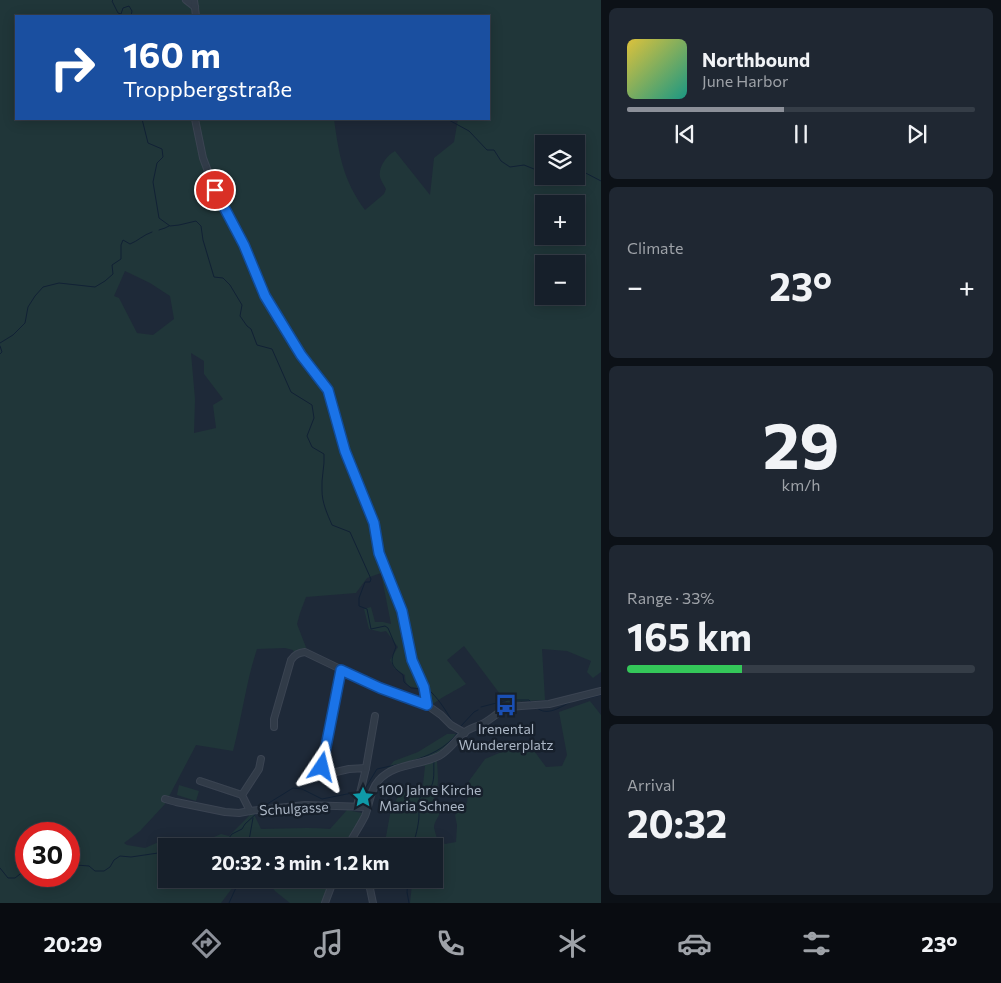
<!DOCTYPE html>
<meta charset="utf-8">
<style>
:root{--surface:#161f2a;--page:#1f2732;--text:#f1f3f6;--muted:#9ea2a8;--line:#353d47;--accent:#8c9099}
body{margin:0;font-family:Commissioner,sans-serif;background:var(--page);color:var(--text);height:100vh;display:flex;flex-direction:column;font-size:19px;white-space:nowrap}
*{box-sizing:border-box;margin:0}
p{font-size:16px;color:var(--muted)}
.icon{flex:none;width:28px;height:28px;fill:none;stroke:currentColor;stroke-width:2;stroke-linecap:round;stroke-linejoin:round}
.map{position:relative;flex:1;overflow:hidden}
.sheet{display:flex;flex-direction:column;gap:8px;padding:8px;background:#0c1117;width:400px}
.sheet>*{flex:none}
.banner{position:absolute;left:15px;top:15px;width:475px;height:105px;border-radius:0px;box-shadow:0 2px 12px #0003,0 0 0 1px var(--line);background:#1a4fa0;color:#fff;overflow:hidden}
.buttons{position:absolute;left:535px;top:135px;display:grid;gap:10px}
.buttons a{display:grid;place-items:center;width:50px;height:50px;border-radius:0px;background:var(--surface);box-shadow:0 2px 12px #0003,0 0 0 1px var(--line);font-size:25px}
.speed{position:absolute;left:15px;top:822px;display:flex;gap:10px;font-size:25px;font-weight:700;text-align:center}
.speed>*{display:grid;place-content:center;width:65px;height:65px;border-radius:50%;background:var(--surface);box-shadow:0 2px 12px #0003,0 0 0 1px var(--line);line-height:1}
.speed .limit{border:8px solid #d22;background:#fff;color:#111}
.pin{position:absolute;display:grid;place-items:center;width:42px;height:42px;color:#fff;margin:-21px;border:2px solid #fff;border-radius:50%;box-shadow:0 1px 5px #0007}
.me{position:absolute;width:55px;margin:-28px;rotate:10deg;stroke-linejoin:round;filter:drop-shadow(0 0 4px #0008)}
.turn{display:flex;align-items:center;gap:18px;height:105px;padding:0 25px;font-size:22px}
.turn .icon{width:65px;height:65px;stroke-width:2.5}
.turn b{display:block;font-size:35px;line-height:42px}
.big{font-size:38px;font-weight:700;line-height:1.1}
.sheet .card{flex:1;display:flex;flex-direction:column;justify-content:center;gap:8px;min-width:0;padding:0 18px;border-radius:8px;background:var(--page)}
.sheet .dial{align-items:center;gap:0}
.dial b{font-size:65px;line-height:1}
.song{display:flex;align-items:center;gap:15px}
.cover{width:60px;height:60px;border-radius:8px;background:linear-gradient(135deg,hsl(50 70% 55%),hsl(170 70% 35%))}
.played{height:5px;border-radius:2px;background:linear-gradient(90deg,var(--accent) 45%,var(--line) 45%)}
.keys{display:flex;justify-content:space-around;direction:ltr}
.heat{display:flex;justify-content:space-between;align-items:center;font-size:28px;direction:ltr}
.charge{height:8px;border-radius:4px;background:linear-gradient(90deg,#34c759 33%,var(--line) 0)}
.trip{position:absolute;left:158px;top:838px;width:285px;height:50px;border-radius:0px;background:var(--surface);box-shadow:0 2px 12px #0003,0 0 0 1px var(--line);font-weight:700;line-height:50px;text-align:center}
.tab-bar{display:flex;height:80px;justify-content:space-around;align-items:center;background:#090c11;color:var(--muted)}
.tab-bar .icon{width:35px;height:35px}
.tab-bar .on{color:var(--accent)}
.tab-bar b{font-size:22px;color:var(--text)}
main{display:flex;flex:1;min-height:0}
.map>svg:first-child{display:block}
.green{fill:#203639;fill-rule:evenodd}
.lines{fill:none;stroke-linecap:round;stroke-linejoin:round}
.stream{stroke:#112135;stroke-width:1}
.minor-casing{stroke:#3b4452;stroke-width:8}
.minor{stroke:#313b48;stroke-width:6}
.route-casing{stroke:#114b97;stroke-width:12}
.route{stroke:#1a73e8;stroke-width:9}
.labels{text-anchor:middle;dominant-baseline:central;stroke-width:5;stroke-linejoin:round;paint-order:stroke}
.poi-label{font-size:14px;fill:#abb6c5;stroke:#17202c}
.street-label{font-size:14px;fill:#abb6c5;stroke:#17202c}
</style>
<main>
<div class="map">
<svg width="601" height="903" viewBox="0 0 601 903">
<rect width="100%" height="100%" fill="#1e2938"/>
<g class="green">
<path d="M0,0H601V672L593,678L587,672L591,661L567,651L542,649L545,700L506,702L464,646L447,660L466,684C455,691 443,696 433,704C430,700 426,694 422,691C414,684 405,691 405,675L394,668L390,660L398,647L386,631L381,632L369,629L364,609L371,607L375,622H383L391,624L381,573L367,578L356,593L306,597L300,613L297,624L307,650L294,653L293,650L285,648L257,649C246,682 242,717 233,751L196,745L165,804L140,831L124,843L127,845L145,848L161,841L195,845L221,834L229,836L253,812L261,829C284,829 307,827 330,829L347,810L362,813V814L349,846H166V879H239L221,903H0ZM16,16H489V119H458L454,142L434,158L430,195L395,151C387,155 378,167 380,177C381,181 384,185 386,189L384,194L365,210C343,180 339,155 334,119H16ZM544,144H576V176H544ZM544,204H576V236H544ZM544,264H576V296H544ZM125,271L150,283L170,296L174,319L153,335L137,333L119,298L114,296ZM191,353L204,361V374L223,399L213,405L216,428L194,433L195,399ZM26,834H69V876H26Z"/>
<path d="M590,701L601,715V903H410L412,885L411,879H434V846H392L385,842L391,809L402,790L412,798L423,785L425,766H411L391,774L387,769L394,761L418,752L447,734H466L446,754L437,761C438,777 440,788 432,803C445,817 437,813 434,826C434,829 436,835 437,838L445,844L456,842L457,825L455,815L467,803L469,781L485,759L511,748L529,744L546,767L562,766L567,755L559,712Z"/>
<polygon points="179,785 199,791 196,801 177,795"/>
<polygon points="266,879 337,879 328,903 290,903 275,891"/>
</g>
<g class="lines">
<g class="stream">
<polyline points="113,0 112,1 118,13 121,14 123,8 129,6 132,11 131,16"/>
<path d="M142,119L148,143L162,149L163,157L157,163L153,182L159,218L170,226L179,225L196,221L201,226L203,240L214,277L223,278L230,285L242,305L240,316L247,326L251,329L257,345L272,349L291,392L312,405L314,418L307,436L312,447L324,454C325,466 321,478 322,490C322,503 327,513 332,525L350,532L371,579L370,582H365L359,598V606L367,609L371,629L385,626L388,628L396,647C390,662 390,665 403,675L404,682L411,688L422,689"/>
<polyline points="447,119 469,131 487,150 494,150 501,161 510,167 524,165 534,169 544,168"/>
<polyline points="576,168 601,181"/>
<polyline points="159,230 165,228 169,226"/>
<path d="M0,343L13,335L25,323L28,307L35,296L43,287L59,283L95,287L105,281L113,274L112,265L121,259V245L123,240L130,244C138,241 143,235 152,232"/>
<polyline points="0,346 2,352 0,354"/>
<path d="M426,688H427C438,698 445,709 452,721"/>
<polyline points="579,700 601,695"/>
<polyline points="481,707 508,700 529,700 531,702"/>
<path d="M536,707C547,718 561,706 573,701"/>
<polyline points="461,726 474,712 478,710"/>
<path d="M409,762C428,756 446,749 458,732"/>
<polyline points="363,792 377,769 400,764"/>
<polyline points="264,806 293,788 302,789 322,799 357,792"/>
<path d="M204,846C210,841 214,839 220,844L225,843L232,834L242,829L245,824L257,813"/>
<polyline points="248,846 253,818"/>
<path d="M412,846C415,841 419,823 419,816C419,811 418,806 419,801C420,794 426,795 429,790C436,782 433,769 434,760"/>
<polyline points="76,865 89,866 95,871 104,871 110,867 114,860 120,856 131,857 158,853 163,850 166,850"/>
<polyline points="0,868 8,878 15,878 24,871 26,870"/>
<polyline points="229,903 240,879"/>
<polyline points="409,903 407,892 408,881 410,879"/>
</g>
<g class="minor-casing">
<g id="minor">
<polyline points="186,0 195,7"/>
<polyline points="194,0 196,16"/>
<polyline points="195,119 203,158 215,190 224,210 244,245 265,296 301,355 328,390 345,451 374,523 379,553 402,611 412,660 424,687 427,705"/>
<polyline points="341,670 322,767 323,771 327,774 349,769 366,768 357,806"/>
<path d="M274,727V719L291,660C295,654 299,653 305,652L380,688L427,705L441,715L451,725L465,733"/>
<polyline points="366,768 375,716"/>
<polyline points="200,781 242,795"/>
<polyline points="165,799 176,802 225,812 239,813 250,811 305,805 367,807"/>
<polyline points="250,811 242,795 259,769 261,759"/>
<path d="M348,846C353,836 360,826 365,816C370,803 370,790 379,780C395,763 419,766 439,756C450,750 455,740 465,732C470,728 476,727 482,724C492,719 499,711 508,707L549,704L601,691"/>
<polyline points="368,879 373,903"/>
<polyline points="325,903 334,879"/>
</g>
</g>
<use href="#minor" class="minor"/>
</g>
<g class="lines">
<g class="route-casing">
<polyline id="route" points="215,190 244,245 265,296 301,355 328,390 345,451 374,523 379,553 402,611 412,660 424,687 427,705 380,688 341,670 322,767"/>
</g>
<use href="#route" class="route"/>
</g>
<defs>
<g id="bus-bare" transform="scale(1.725)"><path d="M-5-6H5V4H4V6H2V4H-2V6H-4V4H-5ZM-3.5-4V0h7V-4ZM-3.5 1.2v1.5H-2V1.2ZM2 1.2v1.5H3.5V1.2Z" fill="#1a4fb4" stroke="#17202c" stroke-width="2.5" paint-order="stroke"/></g>
<g id="sight-bare" transform="scale(1.725)"><path d="M0-6L1.8-2.2L6-1.7L2.9 1.2L3.7 5.4L0 3.3L-3.7 5.4L-2.9 1.2L-6-1.7L-1.8-2.2Z" fill="#0f9aa8" stroke="#17202c" stroke-width="2.5" paint-order="stroke"/></g>
</defs>
<g fill-rule="evenodd">
<use href="#bus-bare" x="506" y="705"/>
<use href="#sight-bare" x="363" y="797"/>
</g>
<g class="labels">
<g class="poi-label">
<text x="506" y="728">Irenental<tspan x="506" dy="16">Wundererplatz</tspan></text>
<text x="379" y="789" text-anchor="start">100 Jahre Kirche<tspan x="379" dy="16">Maria Schnee</tspan></text>
</g>
<g class="street-label">
<text transform="translate(294 808) rotate(-3)">Schulgasse</text>
</g>
</g>
</svg>
<div class="buttons">
<a><svg class="icon" aria-label="layers" viewBox="0 0 24 24"><path d="M12 4l9 5-9 5-9-5zM3 14l9 5 9-5"/></svg></a>
<a>+</a>
<a>−</a>
</div>
<div class="speed"><div class="limit">30</div></div>
<div class="pin" style="left:215px;top:190px;background:#d93025"><svg class="icon" aria-label="arrive" viewBox="0 0 24 24"><path d="M6 21V4h12l-3 4 3 4H6"/></svg></div>
<svg class="me" style="left:322px;top:767px" viewBox="-20 -20 40 40"><path d="M0-17L14 15 0 8-14 15z" fill="#1a73e8" stroke="#fff" stroke-width="4"/></svg>
<div class="trip">20:32 · 3 min · 1.2 km</div>
<div class="banner">
<div class="turn"><svg class="icon" aria-label="right" viewBox="0 0 24 24"><path d="M7 20v-9h11M14 6l5 5-5 5"/></svg><div><b>160 m</b>Troppbergstraße</div></div>
</div>
</div>
<section class="sheet">
<div class="card">
<div class="song"><i class="cover"></i><div><b>Northbound</b><p>June Harbor</p></div></div>
<div class="played"></div>
<div class="keys"><svg class="icon" aria-label="previous" viewBox="0 0 24 24"><path d="M18 5L8 12l10 7zM5 5v14"/></svg><svg class="icon" aria-label="pause" viewBox="0 0 24 24"><path d="M8 5v14M16 5v14"/></svg><svg class="icon" aria-label="next" viewBox="0 0 24 24"><path d="M6 5l10 7-10 7zM19 5v14"/></svg></div>
</div>
<div class="card"><p>Climate</p>
<div class="heat"><a>−</a><b class="big">23°</b><a>+</a></div>
</div>
<div class="card dial"><b>29</b><p>km/h</p></div>
<div class="card"><p>Range · 33%</p><b class="big">165 km</b><div class="charge"></div></div>
<div class="card"><p>Arrival</p><b class="big">20:32</b></div>
</section>
</main>
<nav class="tab-bar">
<b>20:29</b>
<svg class="icon on" aria-label="directions" viewBox="0 0 24 24"><path d="M12 3l9 9-9 9-9-9zM9 14v-3h6M13 9l2 2-2 2"/></svg>
<svg class="icon" aria-label="music" viewBox="0 0 24 24"><path d="M9 18V5l10-2v13"/><circle cx="6" cy="18" r="3"/><circle cx="16" cy="16" r="3"/></svg>
<svg class="icon" aria-label="phone" viewBox="0 0 24 24"><path d="M5 4h4l2 5-3 2q2 4 5 5l2-3 5 2v4C11 20 4 13 5 4z"/></svg>
<svg class="icon" aria-label="climate" viewBox="0 0 24 24"><path d="M12 3v18M4 7l16 10M4 17L20 7"/></svg>
<svg class="icon" aria-label="car" viewBox="0 0 24 24"><path d="M5 17H2v-5l4-1 3-4h7l3 4 3 1v5h-3M9 17h6M6 11h13"/><circle cx="7" cy="17" r="2"/><circle cx="17" cy="17" r="2"/></svg>
<svg class="icon" aria-label="filters" viewBox="0 0 24 24"><path d="M4 7h16M4 17h16"/><circle cx="9" cy="7" r="2"/><circle cx="15" cy="17" r="2"/></svg>
<b>23°</b>
</nav>
